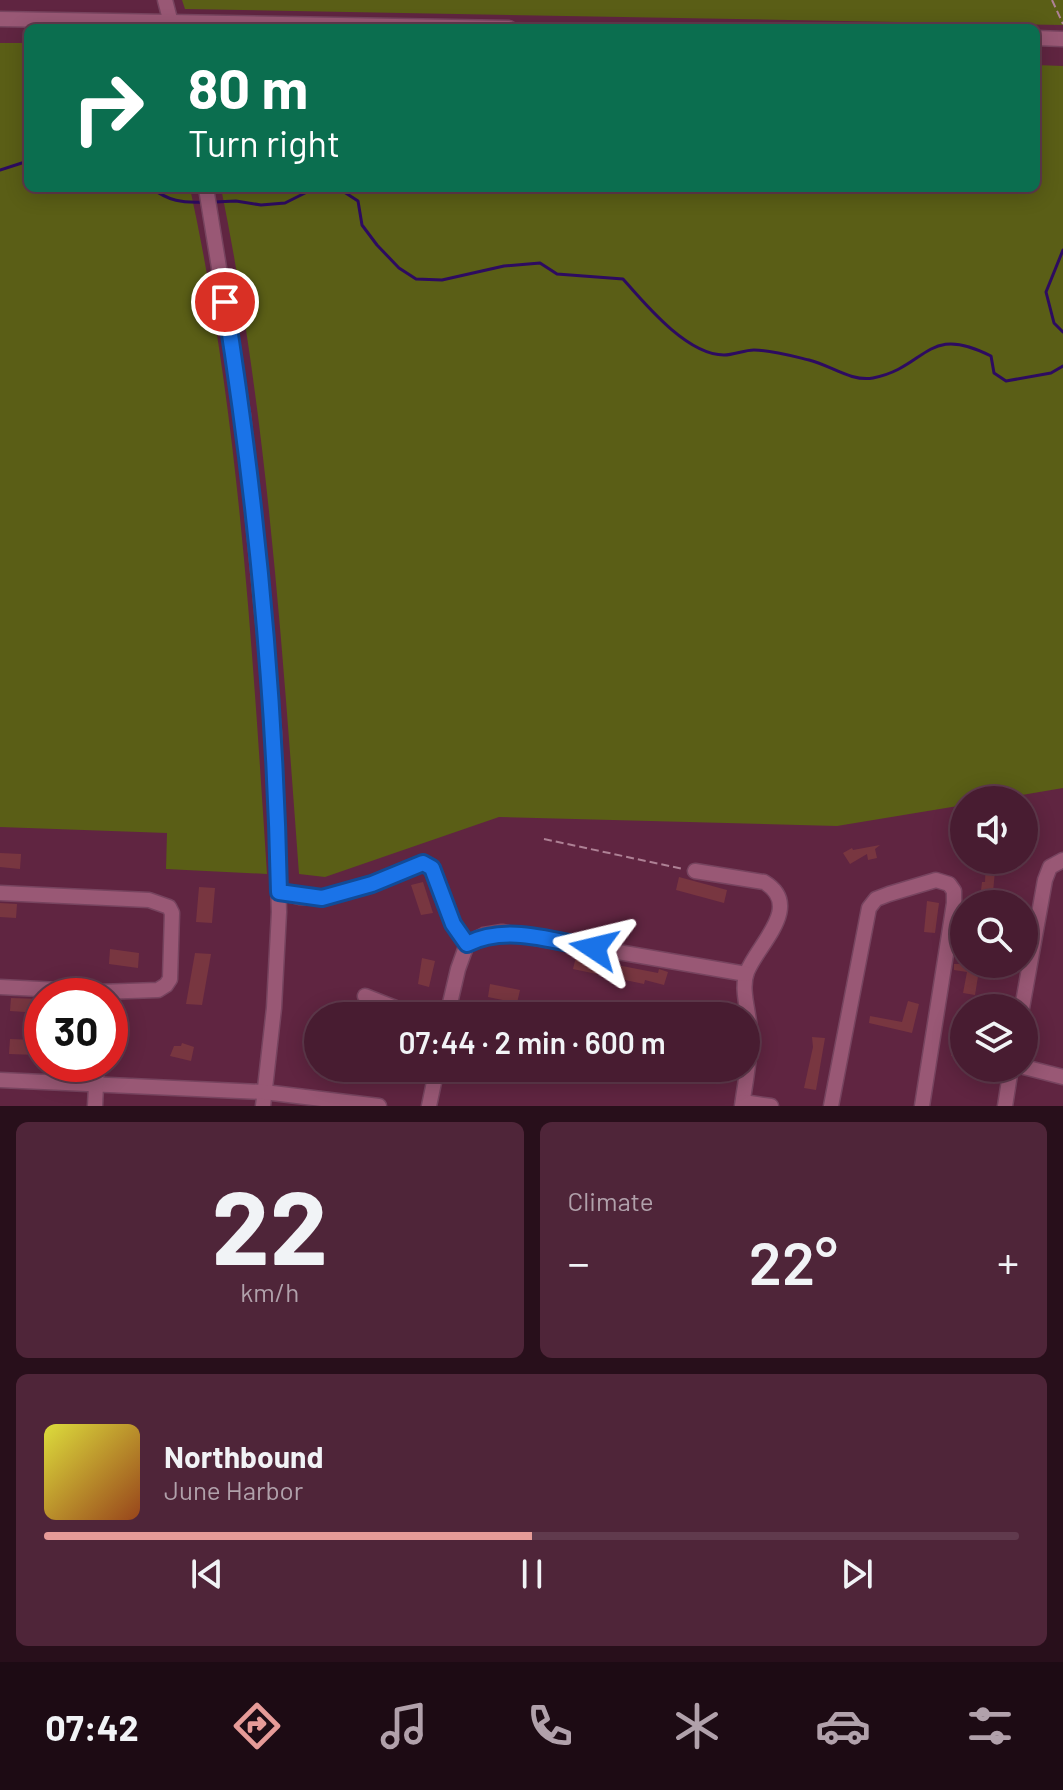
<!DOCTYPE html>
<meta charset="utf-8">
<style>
:root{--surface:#481c31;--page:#4f2539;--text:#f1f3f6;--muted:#b1a1ab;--line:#603a4d;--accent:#e69b98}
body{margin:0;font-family:Barlow,sans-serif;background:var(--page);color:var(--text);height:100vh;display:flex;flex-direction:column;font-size:30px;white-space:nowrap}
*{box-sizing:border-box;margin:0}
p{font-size:26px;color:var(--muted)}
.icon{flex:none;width:44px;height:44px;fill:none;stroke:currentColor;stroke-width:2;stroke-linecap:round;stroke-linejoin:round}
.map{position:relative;height:1106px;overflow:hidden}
.panel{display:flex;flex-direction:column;gap:16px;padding:16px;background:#280f1b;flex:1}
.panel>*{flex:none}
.top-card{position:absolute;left:24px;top:24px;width:1016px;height:168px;border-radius:12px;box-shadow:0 4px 20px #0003,0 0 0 2px var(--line);background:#0b6e4f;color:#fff;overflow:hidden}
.controls{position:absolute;left:950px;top:786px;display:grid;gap:16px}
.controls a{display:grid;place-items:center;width:88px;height:88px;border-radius:50%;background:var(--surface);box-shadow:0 4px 20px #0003,0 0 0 2px var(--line);font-size:40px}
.speed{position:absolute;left:24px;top:978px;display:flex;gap:16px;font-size:40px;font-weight:700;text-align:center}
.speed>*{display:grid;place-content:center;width:104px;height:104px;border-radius:50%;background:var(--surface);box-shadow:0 4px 20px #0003,0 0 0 2px var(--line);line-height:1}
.speed .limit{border:12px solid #d22;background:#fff;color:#111}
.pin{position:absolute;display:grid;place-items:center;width:68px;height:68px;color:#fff;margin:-34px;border:4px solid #fff;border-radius:50%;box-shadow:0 2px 8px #0007}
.me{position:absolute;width:88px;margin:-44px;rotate:280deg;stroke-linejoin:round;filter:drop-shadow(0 0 6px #0008)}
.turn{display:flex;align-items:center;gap:28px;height:168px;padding:0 32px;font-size:36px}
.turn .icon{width:104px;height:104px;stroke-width:2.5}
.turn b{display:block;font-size:56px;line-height:68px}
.big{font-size:60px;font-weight:600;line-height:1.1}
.panel .card{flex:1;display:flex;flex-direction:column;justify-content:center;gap:12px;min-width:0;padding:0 28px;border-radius:12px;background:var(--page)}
.panel .dial{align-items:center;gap:0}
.dial b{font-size:104px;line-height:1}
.song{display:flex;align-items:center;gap:24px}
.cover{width:96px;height:96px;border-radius:12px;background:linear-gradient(135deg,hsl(60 70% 55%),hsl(20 70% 35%))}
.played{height:8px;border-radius:4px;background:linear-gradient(90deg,var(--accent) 50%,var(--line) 50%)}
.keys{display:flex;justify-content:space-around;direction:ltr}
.heat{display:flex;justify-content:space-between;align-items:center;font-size:44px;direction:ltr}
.panel .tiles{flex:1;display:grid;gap:16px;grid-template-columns:1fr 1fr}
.card:last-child{grid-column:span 2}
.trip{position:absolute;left:304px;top:1002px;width:456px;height:80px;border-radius:40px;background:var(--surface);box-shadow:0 4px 20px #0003,0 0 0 2px var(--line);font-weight:600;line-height:80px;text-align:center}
.dock{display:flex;height:128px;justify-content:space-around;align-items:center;background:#1d0b14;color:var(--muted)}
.dock .icon{width:56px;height:56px}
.dock .selected{color:var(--accent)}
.dock b{font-size:36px;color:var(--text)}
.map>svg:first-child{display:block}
.green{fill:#5a5e16}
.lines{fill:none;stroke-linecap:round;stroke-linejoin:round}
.stream{stroke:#2d0b60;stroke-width:3}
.building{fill:#783640}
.minor-casing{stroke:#77445f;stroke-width:17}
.path{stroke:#ae8195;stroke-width:2;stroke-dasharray:8 4;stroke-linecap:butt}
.minor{stroke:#995875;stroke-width:14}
.route-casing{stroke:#114b97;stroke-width:20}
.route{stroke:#1a73e8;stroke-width:14}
</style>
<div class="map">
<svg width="1063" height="1106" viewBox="0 0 1063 1106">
<rect width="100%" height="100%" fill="#602541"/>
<g class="green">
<polygon points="182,0 1063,0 1063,25 185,9"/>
<path d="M0,43H28V188H190C239,414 252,645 267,874L166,869L167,833L0,827Z"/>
<path d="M1036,65L1063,66V788L992,800H964V805L837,826L499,817L325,877L299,874C282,644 267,414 221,188H1036Z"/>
</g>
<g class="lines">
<g class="stream">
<polyline points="0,170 28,161"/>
<path d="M152,188C168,201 183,203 203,202"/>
<path d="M214,202L236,201L261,205L285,203L307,192L338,188L358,201L362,225L377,245L399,268L416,279L442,280L504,266L540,263L557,274L623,279C645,304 687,355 724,355C734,355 744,350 754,350C772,350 792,356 809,360C830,365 851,382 873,378C928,367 926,323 991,356L994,373L1006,381L1051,373L1063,366"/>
<polyline points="1063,250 1046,292 1054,323 1063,332"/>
</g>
</g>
<g class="building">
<polygon points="880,845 875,849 877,858 868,860 867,854 850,864 843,853 852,848 853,850"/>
<polygon points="0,853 21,854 20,869 0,867"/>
<polygon points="986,860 996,860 993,892 981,891 982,882 985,882"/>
<polygon points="679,877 727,890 724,903 676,890"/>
<polygon points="423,882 433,913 421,915 411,885"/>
<polygon points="199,887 215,888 212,923 196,922"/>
<polygon points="927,901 939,903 935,933 924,932"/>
<polygon points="0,903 17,904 16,918 0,917"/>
<polygon points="110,949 139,953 138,968 109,964"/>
<polygon points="195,953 211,954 202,1005 186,1004"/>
<polygon points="576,957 658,973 659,969 668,972 664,985 645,980 644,984 573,969"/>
<polygon points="422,958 435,961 429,987 418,984"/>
<polygon points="954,964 980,964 975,995 963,993 967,972 954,970"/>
<polygon points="490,984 520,990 517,1003 488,997"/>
<polygon points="11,998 42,999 41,1013 10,1011"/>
<polygon points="908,1001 919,1004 912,1033 869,1023 870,1016 902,1022"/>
<polygon points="960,1015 964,1016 964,1059 951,1056"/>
<polygon points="812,1037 825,1038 816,1090 804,1088 813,1047"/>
<polygon points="10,1039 38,1040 37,1055 9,1054"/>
<polygon points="182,1043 194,1047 191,1061 170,1056 174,1046 181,1046"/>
<polygon points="651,1068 680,1069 678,1082 650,1077"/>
</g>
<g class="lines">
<g class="minor-casing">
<g id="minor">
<polyline points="165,0 172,27"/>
<polyline points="0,19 509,28"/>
<polyline points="1036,38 1063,39"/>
<polyline points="206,188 243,415 274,733 279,912 274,1008 263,1106"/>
<path d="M695,871L764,882C804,906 758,944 747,972C740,990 750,1014 750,1033C751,1056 745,1083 742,1106"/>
<polyline points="279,892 300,897 322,898 372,884 423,863 432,868 453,924 467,944"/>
<polyline points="0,893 149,900 169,907 172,913 170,979 166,985 158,990 99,992 0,987"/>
<polyline points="365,996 398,1009 430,1016"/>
<polyline points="1022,1008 1045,880 1050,867 1063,860"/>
<polyline points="447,1016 458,969 467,944 484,935 502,932 746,974"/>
<polyline points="1024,1067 1063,1077"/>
<polyline points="723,1068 745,1072"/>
<polyline points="0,1080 264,1092 379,1106"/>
<polyline points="743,1102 771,1106"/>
<polyline points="95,1106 97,1064"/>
<polyline points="429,1106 437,1068"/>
<polyline points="831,1106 869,908 876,899 889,894 936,880 949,884 954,891 954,903 922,1106"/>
<polyline points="1005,1106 1011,1068"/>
</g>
</g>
<g class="path">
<polyline points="1052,0 1063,24"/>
<polyline points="544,839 683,869"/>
</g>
<use href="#minor" class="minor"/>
</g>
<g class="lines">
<g class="route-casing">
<path id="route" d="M225,302C256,497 275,695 279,892L322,898L372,884L423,863L432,868L453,924L467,944C507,924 552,941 594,948"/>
</g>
<use href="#route" class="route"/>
</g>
</svg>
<div class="controls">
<a><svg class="icon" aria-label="sound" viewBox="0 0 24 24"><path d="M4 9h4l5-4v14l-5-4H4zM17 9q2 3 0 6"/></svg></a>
<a><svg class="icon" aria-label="search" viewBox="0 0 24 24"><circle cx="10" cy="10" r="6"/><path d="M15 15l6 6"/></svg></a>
<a><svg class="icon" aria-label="layers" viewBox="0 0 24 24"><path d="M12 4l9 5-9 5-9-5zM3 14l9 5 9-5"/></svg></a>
</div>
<div class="speed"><div class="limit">30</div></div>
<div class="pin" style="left:225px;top:302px;background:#d93025"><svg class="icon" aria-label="arrive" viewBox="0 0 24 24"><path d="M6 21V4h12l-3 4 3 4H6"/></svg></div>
<svg class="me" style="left:594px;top:948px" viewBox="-20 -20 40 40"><path d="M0-17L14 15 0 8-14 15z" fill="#1a73e8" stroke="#fff" stroke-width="4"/></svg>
<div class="trip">07:44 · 2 min · 600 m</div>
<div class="top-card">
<div class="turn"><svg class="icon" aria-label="right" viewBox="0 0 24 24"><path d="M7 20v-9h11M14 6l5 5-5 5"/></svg><div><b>80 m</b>Turn right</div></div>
</div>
</div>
<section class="panel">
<div class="tiles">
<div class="card dial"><b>22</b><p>km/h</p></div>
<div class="card"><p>Climate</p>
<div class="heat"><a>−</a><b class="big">22°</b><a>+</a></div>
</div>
<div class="card">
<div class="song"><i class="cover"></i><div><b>Northbound</b><p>June Harbor</p></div></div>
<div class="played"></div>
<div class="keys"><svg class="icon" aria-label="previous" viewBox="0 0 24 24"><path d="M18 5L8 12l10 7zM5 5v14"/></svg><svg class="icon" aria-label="pause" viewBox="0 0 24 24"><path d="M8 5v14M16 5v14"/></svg><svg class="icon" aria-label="next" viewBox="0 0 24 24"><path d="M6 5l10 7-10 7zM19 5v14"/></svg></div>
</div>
</div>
</section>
<nav class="dock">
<b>07:42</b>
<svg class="icon selected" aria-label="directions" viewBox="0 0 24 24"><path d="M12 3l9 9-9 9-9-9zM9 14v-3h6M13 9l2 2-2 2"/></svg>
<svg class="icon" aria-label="music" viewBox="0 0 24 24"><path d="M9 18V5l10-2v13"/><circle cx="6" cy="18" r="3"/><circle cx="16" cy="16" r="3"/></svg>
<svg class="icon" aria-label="phone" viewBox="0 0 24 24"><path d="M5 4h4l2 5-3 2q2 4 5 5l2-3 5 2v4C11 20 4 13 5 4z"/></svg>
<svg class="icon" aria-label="climate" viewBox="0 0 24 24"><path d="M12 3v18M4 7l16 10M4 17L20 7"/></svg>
<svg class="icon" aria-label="car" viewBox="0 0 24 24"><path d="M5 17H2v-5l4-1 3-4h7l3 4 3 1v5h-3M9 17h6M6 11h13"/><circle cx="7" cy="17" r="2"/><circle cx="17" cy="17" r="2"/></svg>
<svg class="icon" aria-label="filters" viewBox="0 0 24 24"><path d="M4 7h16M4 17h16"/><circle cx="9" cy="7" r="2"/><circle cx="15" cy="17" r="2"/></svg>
</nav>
